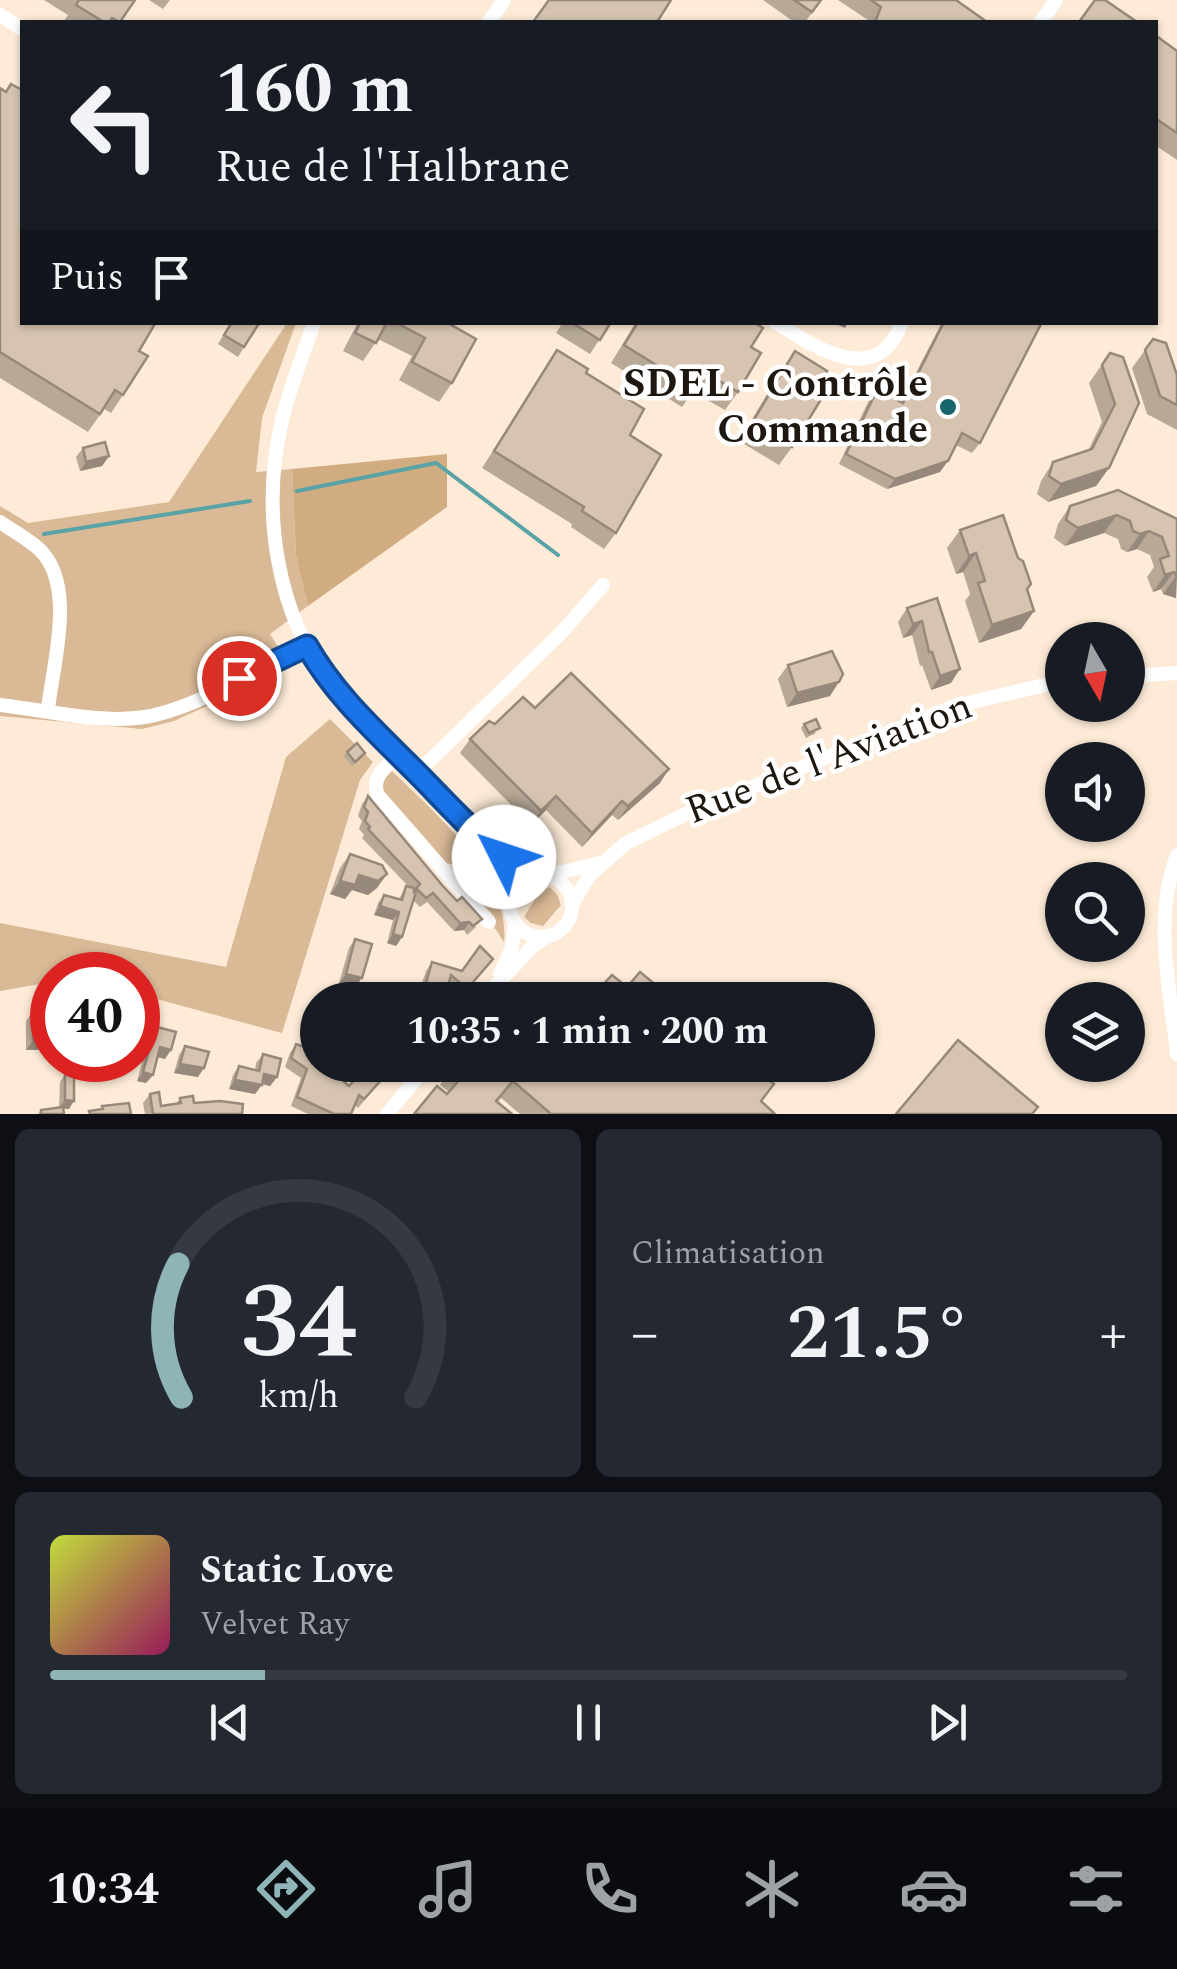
<!DOCTYPE html>
<html lang="fr">
<meta charset="utf-8">
<style>
:root{--surface:#171b24;--page:#242831;--text:#f1f3f6;--muted:#9ea1a6;--line:#363941;--accent:#8fb4b7}
body{margin:0;font-family:Spectral,serif;background:var(--page);color:var(--text);height:100vh;display:flex;flex-direction:column;font-size:38px;white-space:nowrap}
*{box-sizing:border-box;margin:0}
p{font-size:32px;color:var(--muted)}
.icon{flex:none;width:55px;height:55px;fill:none;stroke:currentColor;stroke-width:2;stroke-linecap:round;stroke-linejoin:round}
.map{position:relative;height:1114px;overflow:hidden}
.drawer{display:flex;flex-direction:column;gap:15px;padding:15px;background:#0d0f14;flex:1}
.drawer>*{flex:none}
.guide{position:absolute;left:20px;top:20px;width:1138px;height:305px;border-radius:0px;box-shadow:0 2px 8px #0004;background:#171b24;color:var(--text);overflow:hidden}
.needle{width:65px;rotate:171deg}
.controls{position:absolute;left:1045px;top:622px;display:grid;gap:20px}
.controls a{display:grid;place-items:center;width:100px;height:100px;border-radius:50%;background:var(--surface);box-shadow:0 2px 8px #0004;font-size:50px}
.speed{position:absolute;left:30px;top:952px;display:flex;gap:20px;font-size:50px;font-weight:700;text-align:center}
.speed>*{display:grid;place-content:center;width:130px;height:130px;border-radius:50%;background:var(--surface);box-shadow:0 2px 8px #0004;line-height:1}
.speed .limit{border:15px solid #d22;background:#fff;color:#111}
.pin{position:absolute;display:grid;place-items:center;width:85px;height:85px;color:#fff;margin:-42px;border:5px solid #fff;border-radius:50%;box-shadow:0 2px 10px #0007}
.me{position:absolute;width:110px;margin:-55px;rotate:311deg;stroke-linejoin:round;filter:drop-shadow(0 0 8px #0008)}
.turn{display:flex;align-items:center;gap:35px;height:210px;padding:0 30px;font-size:45px}
.turn .icon{width:130px;height:130px;stroke-width:2.5}
.turn b{display:block;font-size:70px;line-height:85px}
.then{display:flex;align-items:center;height:95px;padding:0 30px;background:#0003;gap:20px;font-size:38px}
.big{font-size:75px;font-weight:700;line-height:1.1}
.drawer .tile{flex:1;display:flex;flex-direction:column;justify-content:center;gap:15px;min-width:0;padding:0 35px;border-radius:15px;background:var(--page)}
.drawer .dial{align-items:center;gap:0}
.dial svg{height:260px;overflow:visible;fill:none;stroke:var(--line);stroke-width:7;stroke-linecap:round;text-anchor:middle}
.dial text{fill:var(--text);stroke:none}
.song{display:flex;align-items:center;gap:30px}
.cover{width:120px;height:120px;border-radius:15px;background:linear-gradient(135deg,hsl(70 70% 55%),hsl(330 70% 35%))}
.played{height:10px;border-radius:5px;background:linear-gradient(90deg,var(--accent) 20%,var(--line) 20%)}
.keys{display:flex;justify-content:space-around;direction:ltr}
.heat{display:flex;justify-content:space-between;align-items:center;font-size:55px;direction:ltr}
.drawer .tiles{flex:1;display:grid;gap:15px;grid-template-columns:1fr 1fr}
.tile:last-child{grid-column:span 2}
.trip{position:absolute;left:300px;top:982px;width:575px;height:100px;border-radius:50px;background:var(--surface);box-shadow:0 2px 8px #0004;font-weight:700;line-height:100px;text-align:center}
.tab-bar{display:flex;height:160px;justify-content:space-around;align-items:center;background:#090b0e;color:var(--muted)}
.tab-bar .icon{width:70px;height:70px}
.tab-bar .on{color:var(--accent)}
.tab-bar b{font-size:45px;color:var(--text)}
.map>svg:first-child{display:block}
.green{fill:#d9b996}
.forest{fill:#d2ac81}
.lines{fill:none;stroke-linecap:round;stroke-linejoin:round}
.stream{stroke:#59a2a6;stroke-width:4}
.minor{stroke:#fff;stroke-width:14}
.wall{fill:#b8a997}
.shaded-wall{fill:#96897b}
.building{fill:#d6c4b0;stroke:#96897b;stroke-width:2.5}
.route-casing{stroke:#114b97;stroke-width:25}
.route{stroke:#1a73e8;stroke-width:18}
.poi-dot{fill:#17666b;stroke:#fff;stroke-width:4}
.labels{text-anchor:middle;dominant-baseline:central;stroke-width:9;stroke-linejoin:round;paint-order:stroke}
.poi-label{font-size:40px;font-weight:bold;fill:#1d1710;stroke:#fff;text-anchor:end}
.street-label{font-size:40px;fill:#1d1710;stroke:#fff}
</style>
<div class="map">
<svg width="1177" height="1114" viewBox="0 0 1177 1114">
<rect width="100%" height="100%" fill="#fdebd7"/>
<g class="green">
<polygon points="287,323 296,323 262,418 256,472 292,469 296,557 308,606 270,634 291,668 174,721 142,729 0,716 0,506 28,523 169,502"/>
<polygon points="330,719 373,762 360,780 282,1033 138,994 138,975 52,975 52,982 0,991 0,923 226,967 286,757"/>
<path d="M390,769C433,812 511,875 504,942L490,921L495,917C480,901 458,887 475,867L467,859L456,865L446,863L381,789L380,781Z"/>
<polygon points="549,887 557,894 561,905 543,926 531,923 524,917 535,899"/>
</g>
<polygon class="forest" points="447,454 447,507 308,606 296,557 292,469"/>
<g class="lines">
<g class="stream">
<polyline points="297,491 436,463 558,555"/>
<polyline points="44,534 250,501"/>
</g>
<g class="minor">
<polyline points="0,15 22,29"/>
<polyline points="489,22 504,0"/>
<polyline points="1041,22 1056,0"/>
<path d="M314,322C304,354 291,384 283,416C260,509 275,614 335,690C357,717 385,741 410,766C448,804 484,852 535,875"/>
<path d="M775,322C814,347 878,390 902,322"/>
<path d="M0,522C13,531 28,539 39,549C77,585 53,663 48,709"/>
<polyline points="1128,676 1177,673"/>
<path d="M0,705C46,710 99,724 145,717C194,709 262,668 307,646"/>
<path d="M399,755C387,766 370,777 378,795L489,922"/>
<polyline points="417,773 562,632 603,585"/>
<polyline points="486,847 512,894"/>
<path d="M1177,855C1153,919 1170,988 1177,1054"/>
<circle cx="541" cy="906" r="31"/>
<polyline points="550,875 600,863"/>
<polyline points="452,881 466,867"/>
<polyline points="573,903 589,876 626,843 692,811 955,706 1062,681"/>
<polyline points="500,974 512,947 515,923"/>
<polyline points="482,1000 533,946 546,937"/>
<polyline points="387,1114 428,1065"/>
</g>
</g>
<g class="wall">
<polygon points="44,0 135,0 119,22 63,22 68,15"/>
<polygon points="149,0 170,0 163,9"/>
<polygon points="763,0 822,0 805,22 794,22"/>
<polygon points="838,0 956,0 987,22 871,22"/>
<polygon points="1155,35 1177,51 1177,160 1155,145"/>
<polygon points="0,88 139,351 123,395 111,413 104,409 88,432 0,378"/>
<polygon points="231,322 244,347 238,357 218,344"/>
<polygon points="358,322 446,322 452,383 439,402 399,380 412,356 378,339 363,361 343,351"/>
<polygon points="563,322 611,322 590,354 556,333"/>
<polygon points="636,322 754,322 751,347 738,392 725,410 693,392 682,407 611,363"/>
<polygon points="942,322 1042,322 980,443 972,453 956,445 940,472 887,489 839,464 869,400 877,390 901,402"/>
<polygon points="1153,339 1177,375 1177,430 1147,414 1132,368"/>
<polygon points="557,350 586,373 630,435 616,533 604,549 571,527 572,524 482,468"/>
<polygon points="795,351 823,378 792,447 779,465 739,441 782,369"/>
<polygon points="1110,353 1123,357 1109,468 1096,486 1048,502 1037,494 1041,481 1053,462 1088,451 1102,422 1089,383"/>
<polygon points="83,448 109,456 102,466 80,471 76,457"/>
<polygon points="1070,506 1177,519 1176,598 1163,594 1161,589 1153,592 1147,577 1154,567 1150,555 1137,549 1127,552 1121,549 1118,539 1104,533 1065,546 1054,538 1058,524"/>
<polygon points="960,530 1027,590 1034,611 1021,629 979,643 965,601 970,594 963,572 956,574 947,548"/>
<polygon points="937,598 951,683 931,690 922,665 920,666 912,635 903,638 898,622 907,608"/>
<polygon points="788,665 830,696 787,707 778,679"/>
<polygon points="535,708 660,783 618,820 612,815 582,847 546,810 531,825 460,753 470,739 495,724"/>
<polygon points="804,724 816,733 806,738 801,728"/>
<polygon points="347,752 362,758 352,766 344,756"/>
<polygon points="368,796 476,927 467,935 464,930 454,931 427,902 420,907 413,900 402,937 396,946 387,943 393,920 374,915 378,903 384,895 399,899 406,886 408,886 362,838 364,835 359,829 362,821 358,816 362,804"/>
<polygon points="350,854 377,888 368,895 352,890 345,899 330,894 340,868"/>
<polygon points="355,939 355,987 339,983 349,948"/>
<polygon points="493,959 461,998 448,986 444,1000 410,1000 412,992 418,984 422,983 426,971 432,962 462,971"/>
<polygon points="318,1009 318,1065 349,1086 383,1078 358,1108 355,1105 351,1114 308,1114 291,1106 301,1078 285,1067 290,1053 296,1044 307,1048"/>
<polygon points="33,1011 48,1041 42,1050 26,1050 26,1021"/>
<polygon points="138,1022 165,1059 157,1057 153,1075 146,1083 137,1081 144,1055"/>
<polygon points="185,1046 198,1077 174,1073 179,1055"/>
<polygon points="263,1054 277,1077 270,1086 262,1084 255,1094 229,1089 233,1075 239,1066 255,1070 256,1063"/>
<polygon points="454,1065 762,1102 775,1114 520,1114 501,1098 498,1102 447,1094 449,1092 440,1085"/>
<polygon points="65,1074 69,1109 63,1108 64,1114 38,1114 41,1110 59,1108 60,1082"/>
<polygon points="150,1094 161,1106 176,1104 180,1098 194,1103 242,1114 145,1114 143,1103"/>
</g>
<g class="shaded-wall">
<polygon points="865,322 863,325 847,324 845,328 834,323"/>
<polygon points="109,456 102,466 80,471 86,462"/>
<polygon points="948,461 940,472 887,489 895,479"/>
<polygon points="1109,468 1096,486 1048,502 1061,484"/>
<polygon points="1117,515 1104,533 1065,546 1078,528"/>
<polygon points="1149,531 1137,549 1127,552 1140,534"/>
<polygon points="976,553 963,572 956,574 969,556"/>
<polygon points="1174,572 1161,589 1153,592 1165,575"/>
<polygon points="1176,576 1177,577 1176,598 1163,594"/>
<polygon points="1034,611 1021,629 979,643 992,625"/>
<polygon points="922,621 912,635 903,638 913,624"/>
<polygon points="960,669 951,683 931,690 940,676"/>
<polygon points="839,682 830,696 787,707 797,693"/>
<polygon points="669,769 660,783 618,820 628,806"/>
<polygon points="556,796 546,810 531,825 541,811"/>
<polygon points="622,801 612,815 582,847 592,833"/>
<polygon points="387,874 377,888 368,895 352,890 345,899 330,894 340,881 359,875"/>
<polygon points="380,906 399,912 393,920 374,915"/>
<polygon points="469,922 464,930 454,931 460,923"/>
<polygon points="393,934 402,937 396,946 387,943"/>
<polygon points="346,974 362,978 355,987 339,983"/>
<polygon points="415,995 432,1000 411,1000"/>
<polygon points="33,1041 48,1041 42,1050 26,1050"/>
<polygon points="138,1042 150,1046 144,1055 138,1053"/>
<polygon points="160,1047 171,1050 165,1059 154,1056"/>
<polygon points="180,1064 204,1068 198,1077 174,1073"/>
<polygon points="143,1072 153,1075 146,1083 137,1081"/>
<polygon points="264,1074 277,1077 270,1086 258,1083"/>
<polygon points="235,1080 262,1085 255,1094 229,1089"/>
<polygon points="65,1100 74,1101 69,1109 59,1108"/>
</g>
<g class="building">
<polygon points="79,0 135,0 120,22 112,18 109,22 104,22 76,5"/>
<polygon points="549,0 671,0 657,22 533,22"/>
<polygon points="794,0 821,0 812,12"/>
<polygon points="871,0 956,0 987,22 875,22 881,7"/>
<polygon points="1095,0 1105,0 1137,22 1079,22"/>
<polygon points="1155,35 1177,51 1177,133 1155,118"/>
<polygon points="11,84 22,90 22,322 156,322 139,351 148,356 123,395 115,390 100,414 0,352 0,88 6,92"/>
<polygon points="232,322 253,322 258,325 244,347 224,335"/>
<polygon points="361,322 387,322 376,343 355,333"/>
<polygon points="395,322 446,322 476,339 452,383 412,362 425,338"/>
<polygon points="571,322 611,322 600,340"/>
<polygon points="638,322 754,322 763,328 751,347 761,353 738,392 706,373 695,389 624,345"/>
<polygon points="944,322 1042,322 980,443 962,433 948,461 895,479 846,454 877,390 903,403"/>
<polygon points="1153,339 1166,343 1177,375 1177,405 1160,396 1145,350"/>
<polygon points="557,350 588,369 586,373 644,409 630,435 661,455 616,533 582,511 584,507 494,451"/>
<polygon points="795,351 827,371 823,378 831,383 792,447 752,423"/>
<polygon points="1110,353 1123,357 1139,403 1109,468 1061,484 1049,476 1053,462 1092,449 1115,404 1102,365"/>
<polygon points="105,442 109,456 86,462 83,448"/>
<polygon points="1118,490 1177,519 1177,577 1174,572 1165,575 1160,559 1169,556 1162,537 1149,531 1140,534 1133,531 1130,521 1117,515 1078,528 1066,520 1070,506"/>
<polygon points="1003,515 1018,558 1023,561 1031,584 1027,589 1034,611 992,625 978,583 985,581 976,553 969,556 960,530"/>
<polygon points="937,598 960,669 940,676 932,652 929,652 922,621 913,624 907,608"/>
<polygon points="832,651 843,674 839,682 797,693 788,665"/>
<polygon points="571,673 669,769 628,806 622,801 592,833 556,796 541,811 470,739 489,721 495,724 523,697 535,708"/>
<polygon points="816,719 820,728 809,733 804,724"/>
<polygon points="357,743 365,753 355,762 347,752"/>
<polygon points="368,796 442,885 457,901 462,897 482,919 473,926 469,922 460,923 433,893 426,898 417,889 402,937 393,934 399,912 380,906 384,895 402,900 406,886 414,888 414,891 420,884 368,829 370,827 365,821 368,812 364,807"/>
<polygon points="350,854 382,865 387,874 378,881 359,875 355,885 340,881"/>
<polygon points="355,939 372,944 362,978 346,974"/>
<polygon points="480,946 493,959 467,989 451,975 444,1000 432,1000 415,995 418,984 426,983 432,962 462,971"/>
<polygon points="640,972 674,1000 589,1000 612,975 627,987"/>
<polygon points="378,991 403,998 403,1000 375,1000"/>
<polygon points="33,1011 48,1012 48,1041 33,1041"/>
<polygon points="138,1022 176,1032 171,1050 160,1047 153,1075 143,1072 150,1046 138,1042"/>
<polygon points="318,1022 318,1065 325,1065 349,1086 368,1065 383,1078 364,1099 359,1095 351,1114 334,1114 297,1097 307,1069 291,1058 296,1044 310,1049"/>
<polygon points="958,1040 1038,1107 1032,1114 896,1114"/>
<polygon points="185,1046 209,1052 204,1068 180,1064"/>
<polygon points="263,1054 281,1059 277,1077 264,1074 262,1085 235,1080 239,1066 259,1071"/>
<polygon points="454,1065 751,1065 774,1084 761,1101 775,1114 551,1114 513,1081 496,1101 512,1114 414,1114 437,1086 447,1094 462,1077 451,1068"/>
<polygon points="65,1074 74,1075 74,1101 65,1100"/>
<polygon points="159,1092 161,1106 181,1103 180,1098 193,1096 194,1103 220,1101 243,1104 242,1114 153,1114 150,1094"/>
<polygon points="129,1103 131,1114 90,1114 89,1111 103,1109 102,1106"/>
<polygon points="63,1107 64,1114 41,1114 41,1110"/>
</g>
<g class="lines">
<g class="route-casing">
<path id="route" d="M239,678L307,646C335,695 374,730 414,770C444,800 471,831 504,857"/>
</g>
<use href="#route" class="route"/>
</g>
<circle class="poi-dot" cx="948" cy="407" r="10"/>
<g class="labels">
<g class="poi-label">
<text x="928" y="384">SDEL - Contrôle<tspan x="928" dy="46">Commande</tspan></text>
</g>
<g class="street-label">
<text transform="translate(829 759) rotate(-21)">Rue de l'Aviation</text>
</g>
</g>
</svg>
<div class="controls">
<a><svg class="needle" viewBox="-14 -14 28 28"><path d="M0-13l5 13h-10z" fill="#e53935"/><path d="M0 13l5-13h-10z" fill="#9ea1a6"/></svg></a>
<a><svg class="icon" aria-label="sound" viewBox="0 0 24 24"><path d="M4 9h4l5-4v14l-5-4H4zM17 9q2 3 0 6"/></svg></a>
<a><svg class="icon" aria-label="search" viewBox="0 0 24 24"><circle cx="10" cy="10" r="6"/><path d="M15 15l6 6"/></svg></a>
<a><svg class="icon" aria-label="layers" viewBox="0 0 24 24"><path d="M12 4l9 5-9 5-9-5zM3 14l9 5 9-5"/></svg></a>
</div>
<div class="speed"><div class="limit">40</div></div>
<div class="pin" style="left:239px;top:678px;background:#d93025"><svg class="icon" aria-label="arrive" viewBox="0 0 24 24"><path d="M6 21V4h12l-3 4 3 4H6"/></svg></div>
<svg class="me" style="left:504px;top:857px" viewBox="-20 -20 40 40"><circle r="19" fill="#fff"/><path d="M0-13L10 11 0 6-10 11z" fill="#1a73e8"/></svg>
<div class="trip">10:35 · 1 min · 200 m</div>
<div class="guide">
<div class="turn"><svg class="icon" aria-label="left" viewBox="0 0 24 24"><path d="M17 20v-9H6M10 6l-5 5 5 5"/></svg><div><b>160 m</b>Rue de l'Halbrane</div></div>
<div class="then">Puis<svg class="icon" aria-label="arrive" viewBox="0 0 24 24"><path d="M6 21V4h12l-3 4 3 4H6"/></svg></div>
</div>
</div>
<section class="drawer">
<div class="tiles">
<div class="tile dial"><svg viewBox="0 0 100 80">
<path d="M14 69A42 42 0 1 1 86 69"/>
<path d="M14 69A42 42 0 0 1 13 28" stroke="#8fb4b7"/>
<text x="50" y="56" font-size="32" font-weight="700">34</text>
<text x="50" y="72" font-size="11">km/h</text>
</svg></div>
<div class="tile"><p>Climatisation</p>
<div class="heat"><a>−</a><b class="big">21.5°</b><a>+</a></div>
</div>
<div class="tile">
<div class="song"><i class="cover"></i><div><b>Static Love</b><p>Velvet Ray</p></div></div>
<div class="played"></div>
<div class="keys"><svg class="icon" aria-label="previous" viewBox="0 0 24 24"><path d="M18 5L8 12l10 7zM5 5v14"/></svg><svg class="icon" aria-label="pause" viewBox="0 0 24 24"><path d="M8 5v14M16 5v14"/></svg><svg class="icon" aria-label="next" viewBox="0 0 24 24"><path d="M6 5l10 7-10 7zM19 5v14"/></svg></div>
</div>
</div>
</section>
<nav class="tab-bar">
<b>10:34</b>
<svg class="icon on" aria-label="directions" viewBox="0 0 24 24"><path d="M12 3l9 9-9 9-9-9zM9 14v-3h6M13 9l2 2-2 2"/></svg>
<svg class="icon" aria-label="music" viewBox="0 0 24 24"><path d="M9 18V5l10-2v13"/><circle cx="6" cy="18" r="3"/><circle cx="16" cy="16" r="3"/></svg>
<svg class="icon" aria-label="phone" viewBox="0 0 24 24"><path d="M5 4h4l2 5-3 2q2 4 5 5l2-3 5 2v4C11 20 4 13 5 4z"/></svg>
<svg class="icon" aria-label="climate" viewBox="0 0 24 24"><path d="M12 3v18M4 7l16 10M4 17L20 7"/></svg>
<svg class="icon" aria-label="car" viewBox="0 0 24 24"><path d="M5 17H2v-5l4-1 3-4h7l3 4 3 1v5h-3M9 17h6M6 11h13"/><circle cx="7" cy="17" r="2"/><circle cx="17" cy="17" r="2"/></svg>
<svg class="icon" aria-label="filters" viewBox="0 0 24 24"><path d="M4 7h16M4 17h16"/><circle cx="9" cy="7" r="2"/><circle cx="15" cy="17" r="2"/></svg>
</nav>
